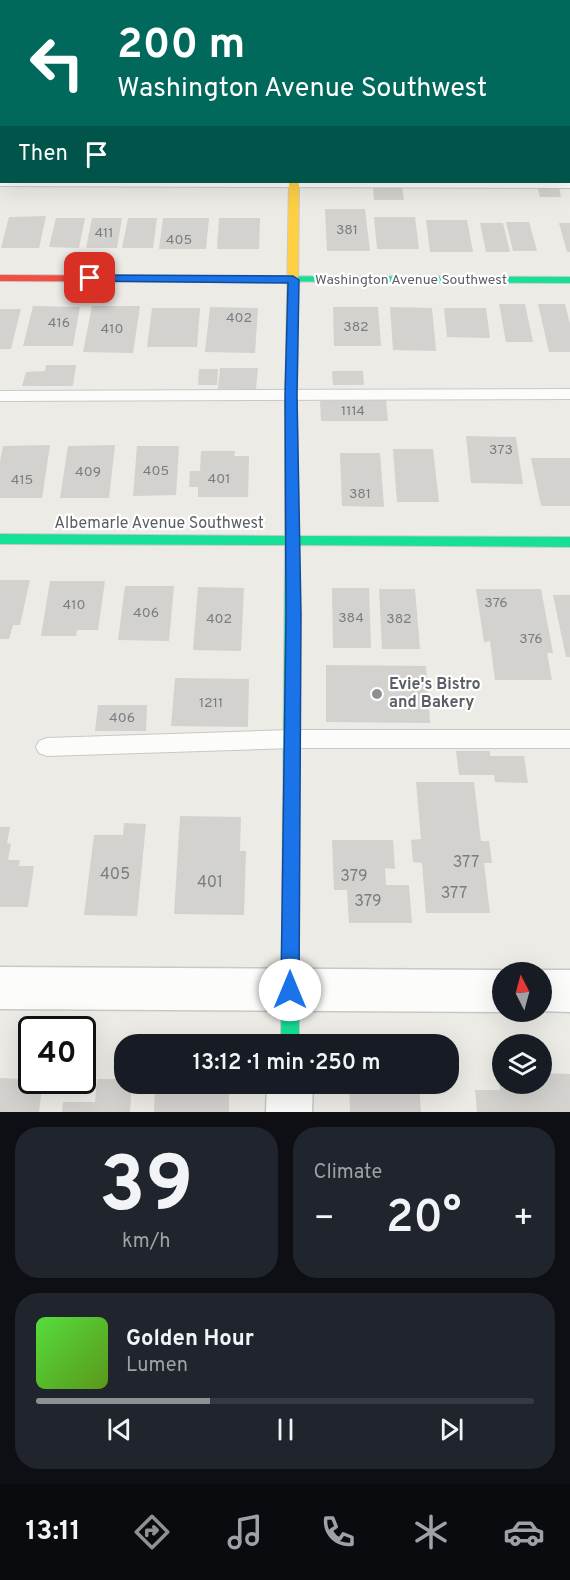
<!DOCTYPE html>
<meta charset="utf-8">
<style>
:root{--surface:#171b24;--page:#20242c;--text:#f1f3f6;--muted:#9ea1a6;--line:#363941;--accent:#8e9092}
body{margin:0;font-family:Overpass,sans-serif;background:var(--page);color:var(--text);height:100vh;display:flex;flex-direction:column;font-size:22px;white-space:nowrap}
*{box-sizing:border-box;margin:0}
p{font-size:20px;color:var(--muted)}
.icon{flex:none;width:33px;height:33px;fill:none;stroke:currentColor;stroke-width:2;stroke-linecap:round;stroke-linejoin:round}
.map{position:relative;height:1112px;overflow:hidden}
.sheet{display:flex;flex-direction:column;gap:15px;padding:15px;background:#0d0f14;flex:1}
.sheet>*{flex:none}
.guide{position:absolute;left:0px;top:0px;width:570px;height:183px;box-shadow:0 6px 24px #0002;background:#00695c;color:#fff;overflow:hidden}
.needle{width:39px;rotate:354deg}
.tools{position:absolute;left:492px;top:962px;display:grid;gap:12px}
.tools a{display:grid;place-items:center;width:60px;height:60px;border-radius:50%;background:var(--surface);box-shadow:0 6px 24px #0002;font-size:30px}
.speed{position:absolute;left:18px;top:1016px;display:flex;gap:12px;font-size:30px;font-weight:700;text-align:center}
.speed>*{display:grid;place-content:center;width:78px;height:78px;border-radius:50%;background:var(--surface);box-shadow:0 6px 24px #0002;line-height:1}
.speed .limit{border:3px solid #111;border-radius:9px;background:#fff;color:#111}
.pin{position:absolute;display:grid;place-items:center;width:51px;height:51px;color:#fff;margin:-26px;border-radius:12px;box-shadow:0 3px 9px #0006}
.me{position:absolute;width:66px;margin:-33px;rotate:0deg;stroke-linejoin:round;filter:drop-shadow(0 0 4px #0008)}
.turn{display:flex;align-items:center;gap:21px;height:126px;padding:0 18px;font-size:27px}
.turn .icon{width:78px;height:78px;stroke-width:2.5}
.turn b{display:block;font-size:42px;line-height:51px}
.then{display:flex;align-items:center;height:57px;padding:0 18px;background:#0003;gap:12px;font-size:22px}
.big{font-size:45px;font-weight:600;line-height:1.1}
.sheet .widget{flex:1;display:flex;flex-direction:column;justify-content:center;gap:9px;min-width:0;padding:0 21px;border-radius:24px;background:var(--page)}
.sheet .dial{align-items:center;gap:0}
.dial b{font-size:78px;line-height:1}
.song{display:flex;align-items:center;gap:18px}
.cover{width:72px;height:72px;border-radius:9px;background:linear-gradient(135deg,hsl(110 70% 55%),hsl(90 70% 35%))}
.played{height:6px;border-radius:3px;background:linear-gradient(90deg,var(--accent) 35%,var(--line) 35%)}
.keys{display:flex;justify-content:space-around;direction:ltr}
.heat{display:flex;justify-content:space-between;align-items:center;font-size:33px;direction:ltr}
.sheet .tiles{flex:1;display:grid;gap:15px;grid-template-columns:1fr 1fr}
.widget:last-child{grid-column:span 2}
.trip{position:absolute;left:114px;top:1034px;width:345px;height:60px;border-radius:24px;background:var(--surface);box-shadow:0 6px 24px #0002;font-weight:600;line-height:60px;text-align:center}
.tab-bar{display:flex;height:96px;justify-content:space-around;align-items:center;background:#090b0e;color:var(--muted)}
.tab-bar .icon{width:42px;height:42px}
.tab-bar .current{color:var(--accent)}
.tab-bar b{font-size:27px;color:var(--text)}
.map>svg:first-child{display:block}
.building{fill:#d3d2cf}
.lines{fill:none;stroke-linecap:round;stroke-linejoin:round}
.lane-casing{stroke:#c8c8c7;stroke-width:2}
.street-casing{stroke:#c8c8c7;stroke-width:3}
.fast-casing{stroke:#c8c9c8;stroke-width:2}
.slow-casing{stroke:#c8c9c8;stroke-width:2}
.jam-casing{stroke:#c8c9c8;stroke-width:2}
.lane{fill:#fcfcfb;fill-rule:evenodd}
.street{fill:#fcfcfb;fill-rule:evenodd}
.fast{fill:#16e098;fill-rule:evenodd}
.slow{fill:#ffcf43;fill-rule:evenodd}
.jam{fill:#f24e42;fill-rule:evenodd}
.route{fill:#1a73e8;stroke:#114b97;stroke-width:1.5}
.poi-dot{fill:#8e9092;stroke:#fff;stroke-width:2}
.labels{text-anchor:middle;dominant-baseline:central;stroke-width:4.5;stroke-linejoin:round;paint-order:stroke}
.number-label{font-size:14px;fill:#7a7d80}
.far-street-label{font-size:14px;fill:#5b5f65;stroke:#fff}
.street-label{font-size:16px;fill:#5b5f65;stroke:#fff}
.poi-label{font-size:16px;font-weight:bold;fill:#5b5f65;stroke:#fff;text-anchor:start}
.near-number-label{font-size:16px;fill:#7a7d80}
</style>
<div class="map">
<svg width="570" height="1112" viewBox="0 0 570 1112">
<rect width="100%" height="100%" fill="#ecebe6"/>
<g class="building">
<polygon points="537,186 559,187 561,197 540,197"/>
<polygon points="373,187 402,187 404,200 374,200"/>
<polygon points="325,209 365,209 370,251 327,251"/>
<polygon points="46,216 39,248 1,248 9,217"/>
<polygon points="374,217 415,217 419,249 377,249"/>
<polygon points="56,218 85,218 79,248 49,247"/>
<polygon points="92,218 122,218 117,248 86,248"/>
<polygon points="128,218 157,218 153,248 122,248"/>
<polygon points="163,218 209,218 206,249 159,249"/>
<polygon points="219,218 260,218 259,249 217,249"/>
<polygon points="426,220 467,220 473,252 430,252"/>
<polygon points="506,222 529,222 537,251 513,251"/>
<polygon points="480,223 503,223 510,252 486,252"/>
<polygon points="559,223 570,223 570,252 567,252"/>
<polygon points="499,304 525,304 533,342 506,342"/>
<polygon points="538,304 565,304 570,324 570,352 549,352"/>
<polygon points="33,306 80,307 73,346 23,346"/>
<polygon points="92,306 140,306 133,353 83,352"/>
<polygon points="210,307 258,308 255,353 205,352"/>
<polygon points="333,307 378,307 381,346 334,346"/>
<polygon points="390,307 432,308 436,351 393,350"/>
<polygon points="152,308 200,308 197,347 147,347"/>
<polygon points="444,308 486,308 490,338 447,337"/>
<polygon points="0,309 21,309 11,349 0,349"/>
<polygon points="46,365 76,365 73,386 22,386 26,372 45,371"/>
<polygon points="220,368 258,368 256,389 218,389"/>
<polygon points="199,369 218,369 217,385 198,385"/>
<polygon points="332,371 363,371 364,385 333,385"/>
<polygon points="386,400 388,421 321,421 320,401"/>
<polygon points="466,436 516,437 523,484 471,483"/>
<polygon points="50,445 42,498 0,498 0,461 3,446"/>
<polygon points="115,445 109,498 60,498 68,446"/>
<polygon points="137,446 179,446 176,495 133,496"/>
<polygon points="393,449 433,449 439,502 397,502"/>
<polygon points="201,451 235,451 234,456 249,456 248,497 198,497 198,487 189,487 190,471 200,471"/>
<polygon points="340,453 380,453 384,507 342,506"/>
<polygon points="531,458 570,458 570,506 541,506"/>
<polygon points="0,580 30,580 20,625 13,625 9,639 0,639"/>
<polygon points="50,581 105,581 98,630 77,630 76,636 41,636"/>
<polygon points="125,586 174,586 169,641 118,640"/>
<polygon points="198,587 244,588 241,651 193,650"/>
<polygon points="332,588 369,588 371,648 333,648"/>
<polygon points="379,589 415,589 420,649 382,649"/>
<polygon points="476,589 541,589 553,653 547,653 552,680 495,680 490,641 484,642"/>
<polygon points="553,595 570,595 570,657 566,657"/>
<polygon points="326,665 426,666 430,723 326,722"/>
<polygon points="175,678 249,679 248,727 171,726"/>
<polygon points="98,705 147,705 146,731 95,731"/>
<polygon points="456,751 490,751 490,756 524,756 528,783 495,782 494,775 459,775"/>
<polygon points="416,782 474,782 481,841 489,841 492,863 484,863 490,913 426,913 422,863 413,862 411,840 421,839"/>
<polygon points="180,816 241,817 240,851 246,851 244,915 174,914"/>
<polygon points="124,823 146,824 137,916 84,915 94,835 123,835"/>
<polygon points="0,827 10,827 7,843 11,844 8,860 20,860 19,866 34,866 28,907 0,907"/>
<polygon points="332,840 393,840 395,869 385,868 386,885 409,885 412,923 349,923 347,890 334,890"/>
<polygon points="498,1073 502,1073 502,1083 542,1083 542,1073 570,1074 570,1112 477,1112 475,1090 500,1090"/>
<polygon points="0,1078 43,1080 39,1112 0,1112"/>
<polygon points="97,1079 124,1079 124,1083 132,1083 130,1112 62,1112 63,1102 95,1102"/>
<polygon points="349,1083 419,1083 421,1112 350,1112"/>
<polygon points="155,1084 229,1084 229,1112 154,1112"/>
</g>
<g class="lines">
<g class="lane-casing">
<g id="lane">
<rect x="568" y="29" width="2" height="8"/>
<polygon points="0,178 2,182 570,180 570,188 0,186"/>
<polygon points="570,389 570,399 0,401 0,391"/>
<polygon points="291,730 570,730 570,748 291,748 47,756 39,753 36,747 39,741 47,738"/>
</g>
</g>
<g class="street-casing">
<g id="street">
<rect x="30" y="0" width="20" height="2"/>
<rect x="284" y="0" width="20" height="2"/>
<rect x="0" y="94" width="2" height="14"/>
<rect x="568" y="95" width="2" height="14"/>
<polygon points="0,967 502,970 506,972 502,972 502,1012 0,1009"/>
<polygon points="542,970 570,970 570,1012 540,1011 542,972 538,972"/>
<polygon points="267,1083 313,1083 312,1112 266,1112"/>
</g>
</g>
<g class="fast-casing">
<g id="fast">
<polygon points="195,276 570,277 570,283 191,281 191,277"/>
<polygon points="291,404 297,408 299,536 570,537 570,547 299,545 299,1044 281,1044 285,545 0,544 0,534 285,536 285,408"/>
</g>
</g>
<g class="slow-casing">
<polygon id="slow" points="289,182 299,182 297,408 291,412 285,408"/>
</g>
<g class="jam-casing">
<polygon id="jam" points="0,275 195,276 200,279 195,282 0,281"/>
</g>
<use href="#lane" class="lane"/>
<use href="#street" class="street"/>
<use href="#fast" class="fast"/>
<use href="#slow" class="slow"/>
<use href="#jam" class="jam"/>
</g>
<polygon class="route" points="90,275 293,276 299,280 297,395 301,614 299,990 297,996 290,999 284,996 281,990 286,614 285,395 288,283 86,281 86,276"/>
<circle class="poi-dot" cx="377" cy="694" r="6"/>
<g class="labels">
<g class="number-label">
<text x="347" y="230">381</text>
<text x="104" y="233">411</text>
<text x="179" y="240">405</text>
<text x="239" y="318">402</text>
<text x="59" y="323">416</text>
<text x="356" y="327">382</text>
<text x="112" y="329">410</text>
<text x="353" y="411">1114</text>
<text x="501" y="450">373</text>
<text x="156" y="471">405</text>
<text x="88" y="472">409</text>
<text x="219" y="479">401</text>
<text x="22" y="480">415</text>
<text x="360" y="494">381</text>
<text x="496" y="603">376</text>
<text x="74" y="605">410</text>
<text x="146" y="613">406</text>
<text x="351" y="618">384</text>
<text x="219" y="619">402</text>
<text x="399" y="619">382</text>
<text x="531" y="639">376</text>
<text x="211" y="703">1211</text>
<text x="122" y="718">406</text>
</g>
<g class="far-street-label">
<text x="411" y="280">Washington Avenue Southwest</text>
</g>
<g class="street-label">
<text x="159" y="524">Albemarle Avenue Southwest</text>
</g>
<g class="poi-label">
<text x="389" y="685">Evie's Bistro<tspan x="389" dy="18">and Bakery</tspan></text>
</g>
<g class="near-number-label">
<text x="466" y="863">377</text>
<text x="115" y="875">405</text>
<text x="354" y="877">379</text>
<text x="210" y="883">401</text>
<text x="454" y="894">377</text>
<text x="368" y="902">379</text>
</g>
</g>
</svg>
<div class="tools">
<a><svg class="needle" viewBox="-14 -14 28 28"><path d="M0-13l5 13h-10z" fill="#e53935"/><path d="M0 13l5-13h-10z" fill="#9ea1a6"/></svg></a>
<a><svg class="icon" aria-label="layers" viewBox="0 0 24 24"><path d="M12 4l9 5-9 5-9-5zM3 14l9 5 9-5"/></svg></a>
</div>
<div class="speed"><div class="limit">40</div></div>
<div class="pin" style="left:90px;top:278px;background:#d93025"><svg class="icon" aria-label="arrive" viewBox="0 0 24 24"><path d="M6 21V4h12l-3 4 3 4H6"/></svg></div>
<svg class="me" style="left:290px;top:990px" viewBox="-20 -20 40 40"><circle r="19" fill="#fff"/><path d="M0-13L10 11 0 6-10 11z" fill="#1a73e8"/></svg>
<div class="trip">13:12 · 1 min · 250 m</div>
<div class="guide">
<div class="turn"><svg class="icon" aria-label="left" viewBox="0 0 24 24"><path d="M17 20v-9H6M10 6l-5 5 5 5"/></svg><div><b>200 m</b>Washington Avenue Southwest</div></div>
<div class="then">Then<svg class="icon" aria-label="arrive" viewBox="0 0 24 24"><path d="M6 21V4h12l-3 4 3 4H6"/></svg></div>
</div>
</div>
<section class="sheet">
<div class="tiles">
<div class="widget dial"><b>39</b><p>km/h</p></div>
<div class="widget"><p>Climate</p>
<div class="heat"><a>−</a><b class="big">20°</b><a>+</a></div>
</div>
<div class="widget">
<div class="song"><i class="cover"></i><div><b>Golden Hour</b><p>Lumen</p></div></div>
<div class="played"></div>
<div class="keys"><svg class="icon" aria-label="previous" viewBox="0 0 24 24"><path d="M18 5L8 12l10 7zM5 5v14"/></svg><svg class="icon" aria-label="pause" viewBox="0 0 24 24"><path d="M8 5v14M16 5v14"/></svg><svg class="icon" aria-label="next" viewBox="0 0 24 24"><path d="M6 5l10 7-10 7zM19 5v14"/></svg></div>
</div>
</div>
</section>
<nav class="tab-bar">
<b>13:11</b>
<svg class="icon current" aria-label="directions" viewBox="0 0 24 24"><path d="M12 3l9 9-9 9-9-9zM9 14v-3h6M13 9l2 2-2 2"/></svg>
<svg class="icon" aria-label="music" viewBox="0 0 24 24"><path d="M9 18V5l10-2v13"/><circle cx="6" cy="18" r="3"/><circle cx="16" cy="16" r="3"/></svg>
<svg class="icon" aria-label="phone" viewBox="0 0 24 24"><path d="M5 4h4l2 5-3 2q2 4 5 5l2-3 5 2v4C11 20 4 13 5 4z"/></svg>
<svg class="icon" aria-label="climate" viewBox="0 0 24 24"><path d="M12 3v18M4 7l16 10M4 17L20 7"/></svg>
<svg class="icon" aria-label="car" viewBox="0 0 24 24"><path d="M5 17H2v-5l4-1 3-4h7l3 4 3 1v5h-3M9 17h6M6 11h13"/><circle cx="7" cy="17" r="2"/><circle cx="17" cy="17" r="2"/></svg>
</nav>
